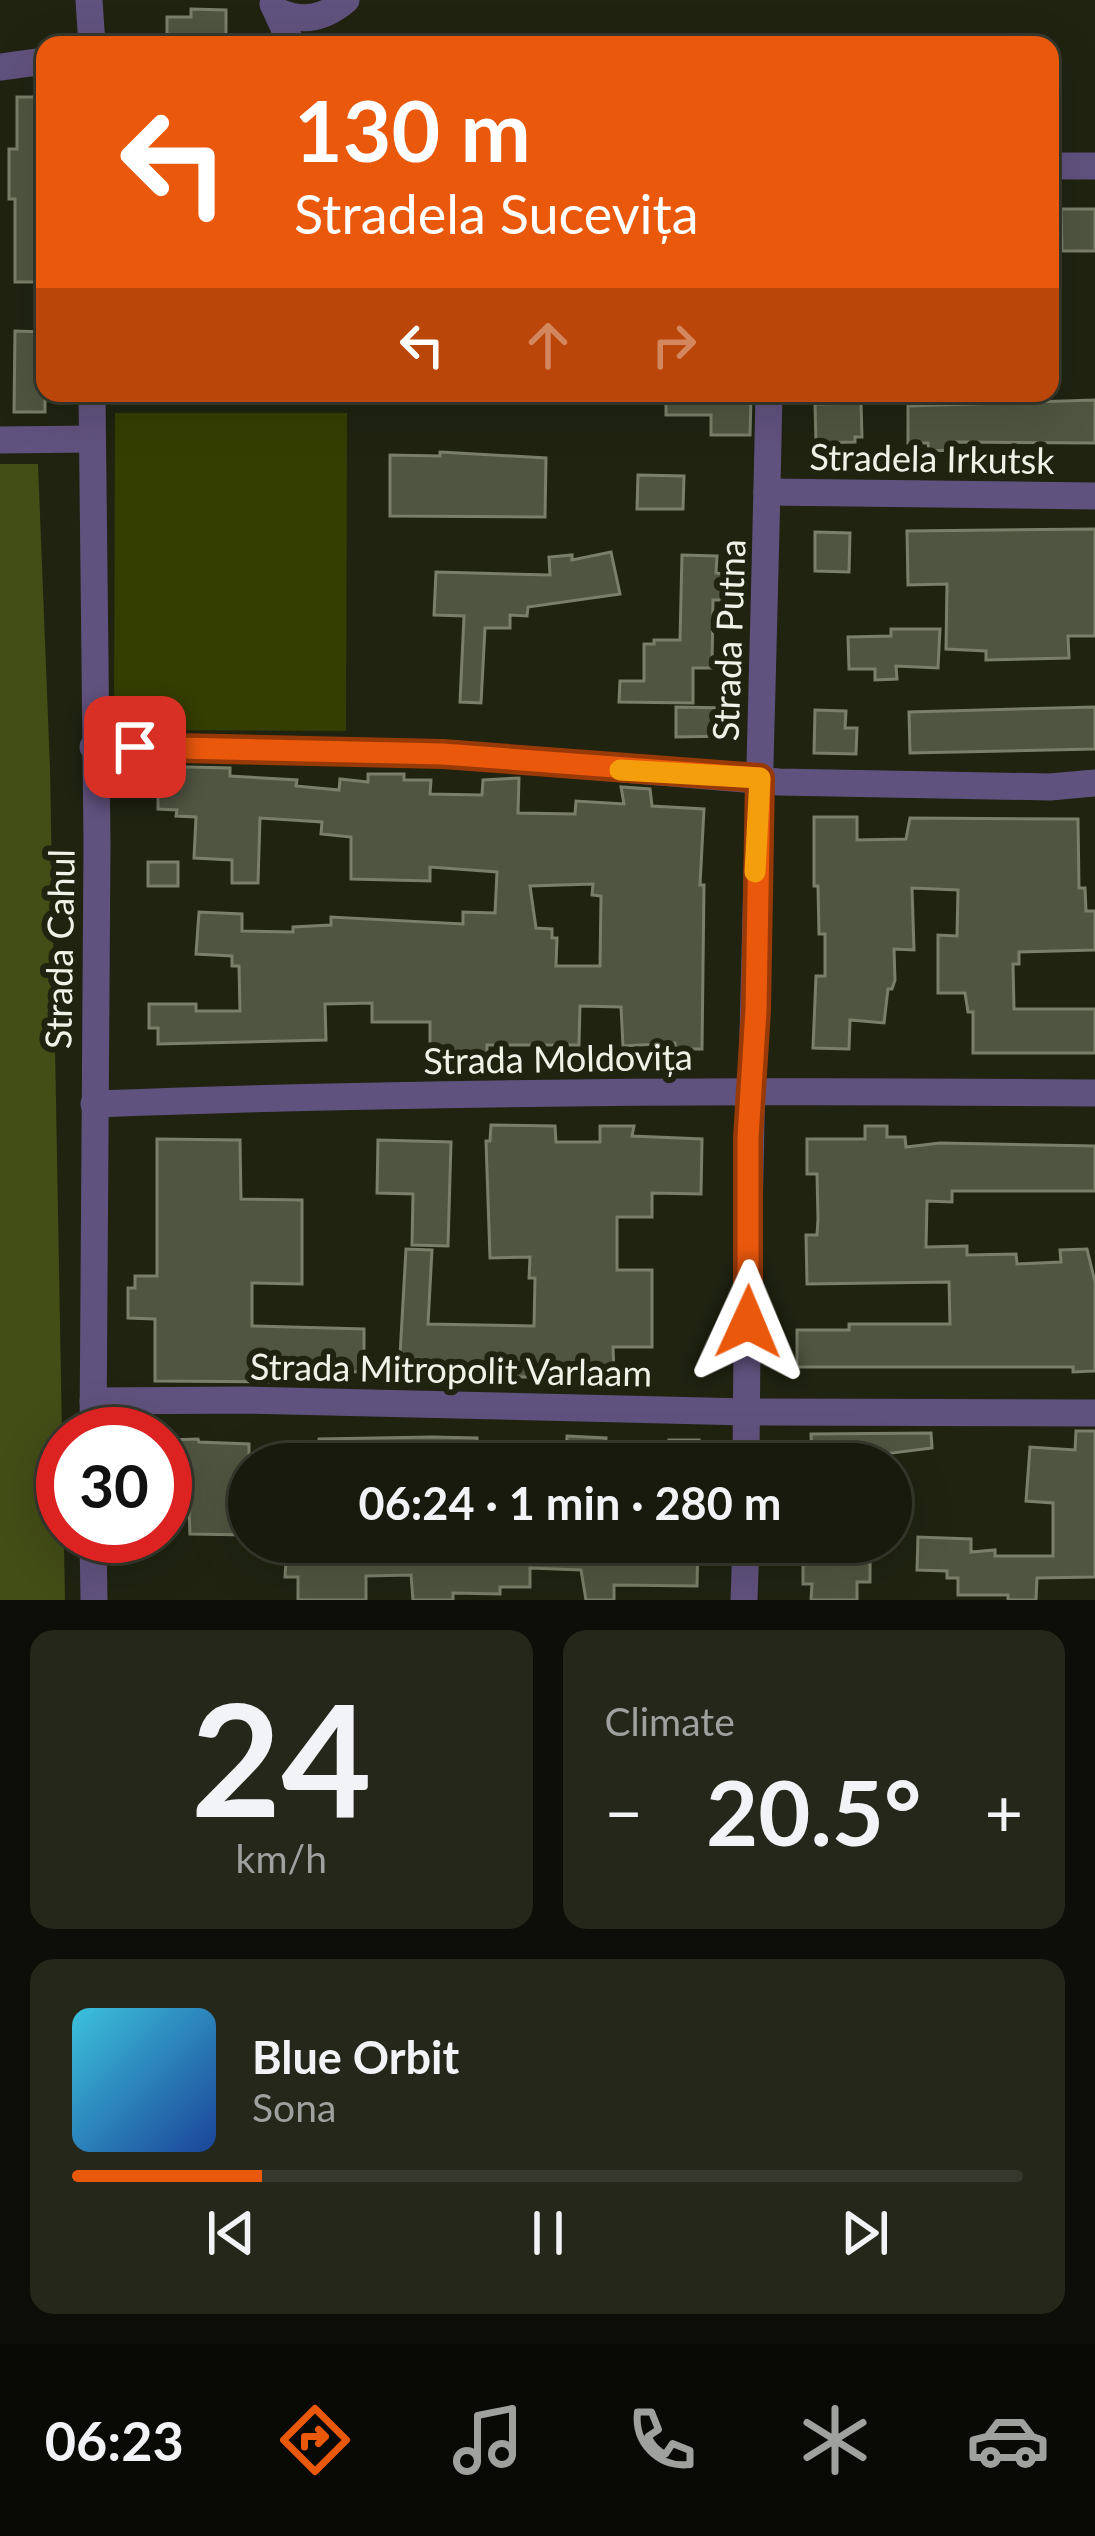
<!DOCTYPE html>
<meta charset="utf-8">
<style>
:root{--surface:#171a0c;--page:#24271a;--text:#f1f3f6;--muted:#9ea19d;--line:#36382d;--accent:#ea580c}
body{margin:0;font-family:Lato,sans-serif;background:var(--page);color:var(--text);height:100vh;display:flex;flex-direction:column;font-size:45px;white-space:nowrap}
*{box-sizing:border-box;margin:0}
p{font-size:39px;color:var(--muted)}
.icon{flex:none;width:66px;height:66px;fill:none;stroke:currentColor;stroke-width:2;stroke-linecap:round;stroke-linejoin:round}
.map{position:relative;height:1600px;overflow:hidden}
.side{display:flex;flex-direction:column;gap:30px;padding:30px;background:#0d0e07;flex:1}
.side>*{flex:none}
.banner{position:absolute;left:36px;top:36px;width:1023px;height:366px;border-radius:24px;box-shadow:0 12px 48px #0002,0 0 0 3px var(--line);background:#ea580c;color:#fff;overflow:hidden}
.speed{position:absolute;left:36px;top:1407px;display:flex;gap:24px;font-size:60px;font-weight:700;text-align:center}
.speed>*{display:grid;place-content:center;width:156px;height:156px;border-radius:50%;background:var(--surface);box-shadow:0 12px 48px #0002,0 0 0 3px var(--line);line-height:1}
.speed .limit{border:18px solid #d22;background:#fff;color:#111}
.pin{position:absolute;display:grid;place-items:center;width:102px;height:102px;color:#fff;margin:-51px;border-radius:24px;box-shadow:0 6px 18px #0006}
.me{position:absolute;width:132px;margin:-66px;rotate:1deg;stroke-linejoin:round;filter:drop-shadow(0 0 9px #0008)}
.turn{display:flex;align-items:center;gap:42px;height:252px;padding:0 60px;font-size:54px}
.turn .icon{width:156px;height:156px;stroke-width:2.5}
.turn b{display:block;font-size:84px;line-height:102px}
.lanes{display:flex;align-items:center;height:114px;padding:0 60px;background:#0003;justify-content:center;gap:60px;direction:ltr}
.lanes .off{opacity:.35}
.big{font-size:90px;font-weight:700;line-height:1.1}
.side .card{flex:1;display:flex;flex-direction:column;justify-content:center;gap:18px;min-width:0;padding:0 42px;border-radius:24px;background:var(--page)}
.side .dial{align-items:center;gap:0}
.dial b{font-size:156px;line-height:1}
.song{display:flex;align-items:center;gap:36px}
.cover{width:144px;height:144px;border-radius:18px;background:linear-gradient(135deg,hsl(190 70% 55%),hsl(220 70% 35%))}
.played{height:12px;border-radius:6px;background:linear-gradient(90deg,var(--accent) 20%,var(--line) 20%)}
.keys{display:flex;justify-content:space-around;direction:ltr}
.heat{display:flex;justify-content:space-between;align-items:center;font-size:66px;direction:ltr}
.side .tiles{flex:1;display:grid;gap:30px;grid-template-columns:1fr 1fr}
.card:last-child{grid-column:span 2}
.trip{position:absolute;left:228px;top:1443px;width:684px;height:120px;border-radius:60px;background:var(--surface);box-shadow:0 12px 48px #0002,0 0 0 3px var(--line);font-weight:700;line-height:120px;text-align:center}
.tab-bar{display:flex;height:192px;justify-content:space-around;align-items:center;background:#090a05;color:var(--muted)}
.tab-bar .icon{width:84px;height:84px}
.tab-bar .current{color:var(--accent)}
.tab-bar b{font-size:54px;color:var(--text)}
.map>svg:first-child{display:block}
.green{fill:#353e01}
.forest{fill:#434d16}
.building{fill:#505541;stroke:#7a7f69;stroke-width:3;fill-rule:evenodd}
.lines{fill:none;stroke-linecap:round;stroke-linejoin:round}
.minor{stroke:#60527e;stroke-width:27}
.route-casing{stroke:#983908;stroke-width:30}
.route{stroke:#ea580c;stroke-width:21}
.slow{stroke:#f59e0b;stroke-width:21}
.labels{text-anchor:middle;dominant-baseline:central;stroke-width:12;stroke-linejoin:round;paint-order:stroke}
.street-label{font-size:36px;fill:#eff2e6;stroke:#1f2310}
</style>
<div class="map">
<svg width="1095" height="1600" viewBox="0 0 1095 1600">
<rect width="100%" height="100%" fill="#1f2310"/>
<polygon class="green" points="115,413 347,413 346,731 114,730"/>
<polygon class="forest" points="0,464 38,464 50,768 65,1600 0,1600"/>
<g class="building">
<polygon points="191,9 226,10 226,43 167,45 167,17 191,17"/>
<polygon points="17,97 45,97 45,282 15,282 15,199 9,199 9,149 17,149"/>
<polygon points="1061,209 1095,209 1095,251 1062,251"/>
<polygon points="15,331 45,332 45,412 14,412"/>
<polygon points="666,393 733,393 733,399 751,399 750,435 711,435 711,415 666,415"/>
<polygon points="1095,400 1095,443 956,442 956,450 929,451 928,443 908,443 908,406"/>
<polygon points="861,403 862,437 855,437 855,442 816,443 815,404"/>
<polygon points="440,452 546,458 545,517 390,516 390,455 440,456"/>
<polygon points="638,475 684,476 683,509 637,509"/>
<polygon points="1095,529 1095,636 1068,636 1069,658 986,660 986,651 946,649 947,584 908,585 907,531"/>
<polygon points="815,532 850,533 849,572 815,571"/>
<polygon points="611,552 620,594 528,607 527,616 510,615 510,628 485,628 481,703 460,702 464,616 434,615 436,572 550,575 549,557 572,555 572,560"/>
<polygon points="682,555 717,556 716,573 723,574 723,600 713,600 712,668 693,668 693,703 619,702 620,681 644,681 644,644 654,644 654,640 680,640"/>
<polygon points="891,629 940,629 938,668 896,666 897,679 875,680 875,669 849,669 848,637 891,636"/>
<polygon points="676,707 728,708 728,736 676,737"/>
<polygon points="1095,707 1095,749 910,753 909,712"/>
<polygon points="815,710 846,711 845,728 857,728 856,754 814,753"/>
<path d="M145,766L230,768V776L297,780L296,786L339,790L340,779L368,782V774H404V780H431L430,794L482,795L483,780L519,778L518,813L575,814L576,801L624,804L621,787L650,789L652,806L704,809L700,885H704L702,1049H675V1043L623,1046L621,1007L580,1006L579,1045H487V1057H453V1054L430,1053V1022H372V1003L325,1004L326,1040L158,1044V1028H149V1004H196V1011H240L239,966H232V956L196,954L199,912L242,914V931L293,932V927L331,925V917L463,924V912L495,913L497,872L430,867V881L351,879V837L321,834L322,822L260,818L258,883H232V860L194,858L196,817L176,816L177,810L158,809V795H144ZM593,884L592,895L601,896L600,966H556L557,938H552V929L536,928L530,886Z"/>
<polygon points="814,817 857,817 857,840 906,839 910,818 1078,819 1079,888 1085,888 1086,911 1095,911 1095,950 1019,952 1019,964 1013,964 1014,1009 1095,1009 1095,1053 973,1053 973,1012 968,1012 965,993 938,993 938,935 957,936 958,890 912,888 914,950 894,949 895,980 892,989 888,989 884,1023 850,1020 849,1049 813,1048 816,976 825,976 825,934 819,934 818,886 814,886"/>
<rect x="148" y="862" width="30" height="24"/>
<polygon points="491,1125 555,1126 556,1142 600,1142 600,1126 634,1126 632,1136 702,1139 701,1194 652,1193 652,1217 617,1217 617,1270 652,1270 652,1347 613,1347 614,1372 599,1373 599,1385 545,1385 543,1377 505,1377 505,1372 399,1373 406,1249 432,1250 428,1324 534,1326 535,1278 529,1278 530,1257 490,1258 486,1141 490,1141"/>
<polygon points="865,1126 887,1126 887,1137 905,1137 906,1147 940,1143 1095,1146 1095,1191 952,1191 952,1202 927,1201 926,1247 967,1246 967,1255 1016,1254 1017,1264 1061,1262 1060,1250 1087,1249 1095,1282 1095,1371 1073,1372 1073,1367 797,1367 797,1330 849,1330 849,1324 950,1324 949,1282 807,1284 806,1235 817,1235 818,1219 817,1174 807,1174 807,1139 865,1139"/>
<polygon points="157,1139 240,1140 241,1199 302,1200 302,1284 252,1283 252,1326 364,1329 364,1372 289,1371 289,1382 155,1381 155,1319 128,1318 128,1288 135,1288 135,1276 157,1276"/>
<polygon points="378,1140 451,1142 448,1246 412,1245 413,1194 377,1193"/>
<polygon points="1076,1431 1095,1431 1095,1577 1037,1578 1036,1600 1008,1600 1008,1595 958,1595 958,1578 947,1578 947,1571 917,1570 918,1537 971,1539 971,1552 995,1550 995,1556 1053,1556 1053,1503 1026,1501 1030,1447 1075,1450"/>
<polygon points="931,1433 932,1448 868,1456 868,1464 812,1464 811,1434"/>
<polygon points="567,1436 606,1438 604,1464 566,1464"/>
<polygon points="432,1437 477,1438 477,1464 319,1464 319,1439"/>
<polygon points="198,1439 199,1442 249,1444 249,1535 190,1534 188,1487 165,1487 165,1440"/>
<rect x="669" y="1440" width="30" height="24"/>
<polygon points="363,1542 554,1542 554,1548 619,1548 619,1543 698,1544 697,1586 614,1585 614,1600 586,1600 581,1570 530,1568 530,1587 500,1587 500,1594 453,1593 453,1600 413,1600 411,1575 366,1576 366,1600 298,1600 298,1577 285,1577 287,1545 363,1547"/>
<polygon points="803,1542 870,1542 870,1582 857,1582 857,1600 811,1600 812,1584 803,1584"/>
</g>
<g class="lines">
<g class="minor">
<polyline points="89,0 92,45"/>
<polyline points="273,4 292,45"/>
<path d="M279,12C304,23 325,18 346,0"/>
<polyline points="0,67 45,61"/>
<polyline points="1050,166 1095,166"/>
<polyline points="92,393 97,843 93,1434"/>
<polyline points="0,440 92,439"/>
<polyline points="767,492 1095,496"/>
<polyline points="93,747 443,754 779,782 1050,787 1095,783"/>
<path d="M94,1104C427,1091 762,1090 1095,1093"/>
<polyline points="93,1401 245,1400 747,1412 1095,1413"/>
<path d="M746,1464C748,1107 762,750 769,393"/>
<polyline points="93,1536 94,1600"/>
<polyline points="744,1600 746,1542"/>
</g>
</g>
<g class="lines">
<g class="route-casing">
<polyline id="route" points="135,747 443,754 760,778 756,1010 748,1138 748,1322"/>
</g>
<use href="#route" class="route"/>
<polyline class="slow" points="620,770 760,778 755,872"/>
</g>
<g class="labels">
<g class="street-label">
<text transform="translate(932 458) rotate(1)">Stradela Irkutsk</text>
<text transform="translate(728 640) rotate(-88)">Strada Putna</text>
<text transform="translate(59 949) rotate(-89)">Strada Cahul</text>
<text transform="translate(558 1058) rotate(-1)">Strada Moldovița</text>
<text transform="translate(451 1369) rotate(1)">Strada Mitropolit Varlaam</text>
</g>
</g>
</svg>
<div class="speed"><div class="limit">30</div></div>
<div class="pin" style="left:135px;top:747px;background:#d93025"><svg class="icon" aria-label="arrive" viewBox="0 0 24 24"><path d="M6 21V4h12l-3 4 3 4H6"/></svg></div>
<svg class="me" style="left:748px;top:1322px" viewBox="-20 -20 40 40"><path d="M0-17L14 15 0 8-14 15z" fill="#ea580c" stroke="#fff" stroke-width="4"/></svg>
<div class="trip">06:24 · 1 min · 280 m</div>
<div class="banner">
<div class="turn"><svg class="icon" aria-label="left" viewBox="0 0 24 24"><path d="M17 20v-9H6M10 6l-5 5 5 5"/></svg><div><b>130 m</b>Stradela Sucevița</div></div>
<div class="lanes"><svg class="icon" aria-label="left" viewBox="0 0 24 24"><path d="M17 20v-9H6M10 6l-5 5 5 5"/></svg><svg class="icon off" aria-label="ahead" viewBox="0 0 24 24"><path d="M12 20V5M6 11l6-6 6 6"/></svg><svg class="icon off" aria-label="right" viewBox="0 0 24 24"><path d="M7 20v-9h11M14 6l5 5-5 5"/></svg></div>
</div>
</div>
<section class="side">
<div class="tiles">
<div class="card dial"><b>24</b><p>km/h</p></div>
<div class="card"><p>Climate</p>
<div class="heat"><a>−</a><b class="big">20.5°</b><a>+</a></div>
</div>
<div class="card">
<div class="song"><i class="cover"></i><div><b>Blue Orbit</b><p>Sona</p></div></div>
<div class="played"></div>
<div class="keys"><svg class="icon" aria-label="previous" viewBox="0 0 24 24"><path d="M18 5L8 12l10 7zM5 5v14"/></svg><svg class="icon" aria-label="pause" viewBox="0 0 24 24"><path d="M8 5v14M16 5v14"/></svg><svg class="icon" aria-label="next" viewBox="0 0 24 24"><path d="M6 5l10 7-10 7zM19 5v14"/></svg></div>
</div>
</div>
</section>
<nav class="tab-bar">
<b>06:23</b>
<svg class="icon current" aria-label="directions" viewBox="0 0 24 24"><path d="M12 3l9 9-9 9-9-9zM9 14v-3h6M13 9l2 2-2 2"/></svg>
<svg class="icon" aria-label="music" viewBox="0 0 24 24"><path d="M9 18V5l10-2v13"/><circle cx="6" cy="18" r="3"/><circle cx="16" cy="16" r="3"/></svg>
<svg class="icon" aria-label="phone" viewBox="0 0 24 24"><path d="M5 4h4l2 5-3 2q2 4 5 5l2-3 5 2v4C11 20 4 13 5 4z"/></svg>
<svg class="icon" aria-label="climate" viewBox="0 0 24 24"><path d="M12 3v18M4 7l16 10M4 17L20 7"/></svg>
<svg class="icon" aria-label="car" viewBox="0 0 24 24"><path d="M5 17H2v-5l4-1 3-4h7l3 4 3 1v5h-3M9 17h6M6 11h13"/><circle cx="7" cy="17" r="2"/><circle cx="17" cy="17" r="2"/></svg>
</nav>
